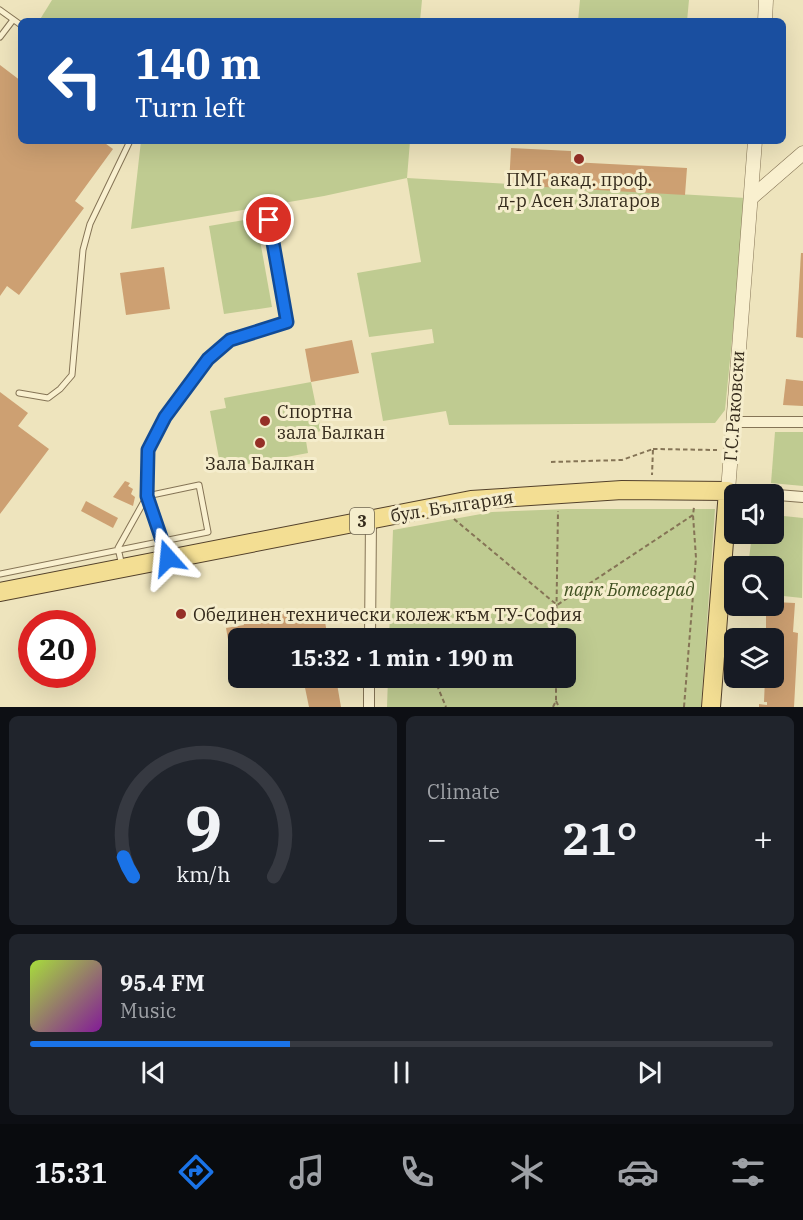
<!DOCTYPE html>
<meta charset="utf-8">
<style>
:root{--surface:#171b24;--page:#20242c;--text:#f1f3f6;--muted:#9ea1a6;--line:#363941;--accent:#1a73e8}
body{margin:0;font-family:"IBM Plex Serif",serif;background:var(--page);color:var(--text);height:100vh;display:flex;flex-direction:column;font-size:22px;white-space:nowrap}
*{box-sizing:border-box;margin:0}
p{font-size:20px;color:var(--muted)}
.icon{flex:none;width:33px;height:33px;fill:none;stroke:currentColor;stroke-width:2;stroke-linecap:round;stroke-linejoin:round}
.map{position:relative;height:707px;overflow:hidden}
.side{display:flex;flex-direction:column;gap:9px;padding:9px;background:#0d0f14;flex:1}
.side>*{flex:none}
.banner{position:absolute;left:18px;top:18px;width:768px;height:126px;border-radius:9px;box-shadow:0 6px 24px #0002;background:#1a4fa0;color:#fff;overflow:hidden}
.controls{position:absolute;left:724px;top:484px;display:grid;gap:12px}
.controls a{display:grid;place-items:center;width:60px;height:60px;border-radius:9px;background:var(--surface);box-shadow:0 6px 24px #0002;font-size:30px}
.speed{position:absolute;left:18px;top:610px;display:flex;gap:12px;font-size:30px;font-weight:700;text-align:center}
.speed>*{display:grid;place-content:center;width:78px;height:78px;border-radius:50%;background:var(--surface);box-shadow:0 6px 24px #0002;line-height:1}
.speed .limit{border:9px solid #d22;background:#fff;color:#111}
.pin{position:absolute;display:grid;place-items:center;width:51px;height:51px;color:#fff;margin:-26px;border:3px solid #fff;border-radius:50%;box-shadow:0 2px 6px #0007}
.me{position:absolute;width:66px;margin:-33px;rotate:342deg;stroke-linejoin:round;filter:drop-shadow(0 0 4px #0008)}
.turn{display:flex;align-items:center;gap:21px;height:126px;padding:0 18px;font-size:27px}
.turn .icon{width:78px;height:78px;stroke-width:2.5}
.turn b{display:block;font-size:42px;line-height:51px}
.big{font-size:45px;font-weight:700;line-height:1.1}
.side .card{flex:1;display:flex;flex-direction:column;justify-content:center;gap:9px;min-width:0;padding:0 21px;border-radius:9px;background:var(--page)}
.side .dial{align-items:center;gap:0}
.dial svg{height:156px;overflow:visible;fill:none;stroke:var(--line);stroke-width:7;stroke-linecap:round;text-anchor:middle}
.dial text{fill:var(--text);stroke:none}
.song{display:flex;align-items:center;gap:18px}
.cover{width:72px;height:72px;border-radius:9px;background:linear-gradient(135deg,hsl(80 70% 55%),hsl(290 70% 35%))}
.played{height:6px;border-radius:3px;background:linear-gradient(90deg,var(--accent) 35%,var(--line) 35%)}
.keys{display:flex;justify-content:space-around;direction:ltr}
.heat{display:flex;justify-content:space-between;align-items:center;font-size:33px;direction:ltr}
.side .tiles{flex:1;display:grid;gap:9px;grid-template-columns:1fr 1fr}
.card:last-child{grid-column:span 2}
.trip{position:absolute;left:228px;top:628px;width:348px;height:60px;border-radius:9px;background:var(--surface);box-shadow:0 6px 24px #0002;font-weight:700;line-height:60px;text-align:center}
.dock{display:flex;height:96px;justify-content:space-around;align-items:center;background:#090b0e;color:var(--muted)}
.dock .icon{width:42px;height:42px}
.dock .selected{color:var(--accent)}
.dock b{font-size:27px;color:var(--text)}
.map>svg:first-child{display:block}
.green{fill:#bfcb91}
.building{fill:#cda072}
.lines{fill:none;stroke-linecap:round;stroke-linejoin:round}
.service-casing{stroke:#857456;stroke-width:7}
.minor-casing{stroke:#857456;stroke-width:12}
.tertiary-casing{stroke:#857456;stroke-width:15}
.primary-casing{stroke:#53412b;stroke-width:20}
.path{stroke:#857456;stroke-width:2;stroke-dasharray:4.5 3;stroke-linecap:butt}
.service{stroke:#f9f0cf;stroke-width:5}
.minor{stroke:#f9f0cf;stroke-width:10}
.tertiary{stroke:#f9f0cf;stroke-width:14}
.primary{stroke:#f3de93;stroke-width:18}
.route-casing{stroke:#114b97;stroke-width:15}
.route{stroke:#1a73e8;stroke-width:10}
.poi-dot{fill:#952f26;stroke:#f5edcc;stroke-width:2}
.labels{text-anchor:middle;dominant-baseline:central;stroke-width:6;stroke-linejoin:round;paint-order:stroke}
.shield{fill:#f5edcc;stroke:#6e6450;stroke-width:1.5}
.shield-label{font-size:16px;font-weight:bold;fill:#342a1b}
.poi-label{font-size:18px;fill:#342a1b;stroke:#f5edcc}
.street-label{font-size:18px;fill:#342a1b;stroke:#f5edcc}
.park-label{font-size:18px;font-style:italic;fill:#405121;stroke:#f5edcc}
</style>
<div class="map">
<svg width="803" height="707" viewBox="0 0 803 707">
<rect width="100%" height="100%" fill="#eee4bd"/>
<g class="green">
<polygon points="52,0 422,0 420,21 39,21"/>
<polygon points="580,0 689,0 687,21 578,21"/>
<polygon points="141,141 410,141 407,178 746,198 725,410 715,423 449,425 446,411 383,421 371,353 434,343 432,329 369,337 357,273 421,262 407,178 324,196 131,229"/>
<polygon points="256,218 272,307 224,314 209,226"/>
<polygon points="311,382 321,431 305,435 308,453 221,469 210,411 226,408 224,398"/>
<polygon points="775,432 803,432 803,486 771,483"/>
<polygon points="567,509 715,509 701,707 387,707 388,678 566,678 566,639 389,639 393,530 492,512"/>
<polygon points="774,515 803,518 802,598 774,595 774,567 748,567 752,534 774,534"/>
</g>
<g class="building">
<polygon points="0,65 21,81 21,141 102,141 113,149 75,201 84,208 19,295 7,286 0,296"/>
<polygon points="511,148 571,151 571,162 687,168 685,195 509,185"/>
<polygon points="801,253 803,253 803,338 796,337"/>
<polygon points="164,267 170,309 126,315 120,273"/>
<polygon points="352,340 359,373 311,382 305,349"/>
<polygon points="786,379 803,381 803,406 783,405"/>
<polygon points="0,392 28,413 18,426 49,449 0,514"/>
<polygon points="125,481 130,483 128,486 133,489 131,494 135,497 133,506 113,497"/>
<polygon points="86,501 118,518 113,528 81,511"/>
<polygon points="774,602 795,603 793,632 798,633 794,707 759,707 759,704 767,705 767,702 764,702 765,678 774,678 774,639 766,639 766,606 774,606"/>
<polygon points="293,610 294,616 323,610 328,639 238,639 238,661 232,662 226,628 244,625 242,619"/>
<polygon points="303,678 336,678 341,707 309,707"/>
</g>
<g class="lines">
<g class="service-casing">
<g id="service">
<polyline points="0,10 21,25"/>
<polyline points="0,37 13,20"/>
<polyline points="19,393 48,398 60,389 72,375 83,250 90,224 130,141"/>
<polyline points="167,557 147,496 148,450 165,417 208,359 230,340 287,322 269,220"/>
<polyline points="0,574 208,532 199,485 147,496 118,548 122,566"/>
</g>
</g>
<g class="minor-casing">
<g id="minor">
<polyline points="733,422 803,422"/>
<polyline points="728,491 803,497"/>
<polyline points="370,639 371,519"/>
<polyline points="369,707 369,678"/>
</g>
</g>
<g class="tertiary-casing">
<g id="tertiary">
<polyline points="765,21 766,0"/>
<polyline points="751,198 803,153"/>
<polyline points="728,491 755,141"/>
</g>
</g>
<g class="primary-casing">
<polyline id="primary" points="0,592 471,500 622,490 728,491 711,707"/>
</g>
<g class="path">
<polyline points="653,449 717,450"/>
<polyline points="551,462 622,460 653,449 652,475"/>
<polyline points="454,519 557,605 693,515 694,507"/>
<polyline points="382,638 398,639"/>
<polyline points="556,639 558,511"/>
<polyline points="434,678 446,707"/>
<polyline points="556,701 559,707"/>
<polyline points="553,707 556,701 556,678"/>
<polyline points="684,707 696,558 693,515"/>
</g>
<use href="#service" class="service"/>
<use href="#minor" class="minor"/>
<use href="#tertiary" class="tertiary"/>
<use href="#primary" class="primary"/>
</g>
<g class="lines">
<g class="route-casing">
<polyline id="route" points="168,558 147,496 148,450 165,417 208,359 230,340 287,322 269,220"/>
</g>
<use href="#route" class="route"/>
</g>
<g class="poi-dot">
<circle cx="579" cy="159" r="6"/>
<circle cx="265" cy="421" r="6"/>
<circle cx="260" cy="443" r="6"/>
<circle cx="181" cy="614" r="6"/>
</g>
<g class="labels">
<rect class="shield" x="350" y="508" width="24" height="26" rx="4.5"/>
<g class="shield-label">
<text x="362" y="521">3</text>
</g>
<g class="poi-label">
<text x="579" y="179">ПМГ акад. проф.<tspan x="579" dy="21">д-р Асен Златаров</tspan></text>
<text x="277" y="411" text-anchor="start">Спортна<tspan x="277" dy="21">зала Балкан</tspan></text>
<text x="260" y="463">Зала Балкан</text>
<text x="193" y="614" text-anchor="start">Обединен технически колеж към ТУ-София</text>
</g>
<g class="street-label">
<text transform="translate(734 406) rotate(-86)">Г.С.Раковски</text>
<text transform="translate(452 506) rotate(-9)">бул. България</text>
</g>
<g class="park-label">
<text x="629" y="589">парк Ботевград</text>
</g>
</g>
</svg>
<div class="controls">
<a><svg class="icon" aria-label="sound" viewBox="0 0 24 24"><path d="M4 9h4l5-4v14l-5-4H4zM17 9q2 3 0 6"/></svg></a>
<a><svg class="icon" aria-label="search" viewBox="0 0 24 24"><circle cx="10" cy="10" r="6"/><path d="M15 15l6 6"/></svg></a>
<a><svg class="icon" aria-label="layers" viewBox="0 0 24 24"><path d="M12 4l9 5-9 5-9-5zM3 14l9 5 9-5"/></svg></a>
</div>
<div class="speed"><div class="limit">20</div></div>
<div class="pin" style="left:269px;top:220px;background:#d93025"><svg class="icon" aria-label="arrive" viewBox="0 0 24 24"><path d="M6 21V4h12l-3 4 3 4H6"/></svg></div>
<svg class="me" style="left:168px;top:558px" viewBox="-20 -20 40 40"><path d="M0-17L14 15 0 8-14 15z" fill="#1a73e8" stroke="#fff" stroke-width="4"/></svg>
<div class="trip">15:32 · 1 min · 190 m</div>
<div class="banner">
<div class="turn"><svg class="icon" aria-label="left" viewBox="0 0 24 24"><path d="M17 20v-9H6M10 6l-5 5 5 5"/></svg><div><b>140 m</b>Turn left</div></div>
</div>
</div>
<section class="side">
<div class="tiles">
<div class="card dial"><svg viewBox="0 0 100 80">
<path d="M14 69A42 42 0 1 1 86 69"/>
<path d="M14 69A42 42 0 0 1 9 59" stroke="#1a73e8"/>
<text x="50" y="56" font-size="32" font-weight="700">9</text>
<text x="50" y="72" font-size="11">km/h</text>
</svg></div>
<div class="card"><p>Climate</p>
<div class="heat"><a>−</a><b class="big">21°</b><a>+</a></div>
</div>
<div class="card">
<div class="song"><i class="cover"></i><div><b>95.4 FM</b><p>Music</p></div></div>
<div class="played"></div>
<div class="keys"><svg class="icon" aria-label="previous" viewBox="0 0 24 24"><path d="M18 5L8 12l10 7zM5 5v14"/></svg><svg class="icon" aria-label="pause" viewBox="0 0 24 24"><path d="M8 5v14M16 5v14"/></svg><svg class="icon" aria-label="next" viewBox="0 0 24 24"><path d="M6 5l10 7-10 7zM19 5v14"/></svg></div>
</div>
</div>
</section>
<nav class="dock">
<b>15:31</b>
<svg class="icon selected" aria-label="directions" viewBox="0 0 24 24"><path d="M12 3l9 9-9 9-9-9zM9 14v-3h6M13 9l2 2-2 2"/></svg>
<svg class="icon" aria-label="music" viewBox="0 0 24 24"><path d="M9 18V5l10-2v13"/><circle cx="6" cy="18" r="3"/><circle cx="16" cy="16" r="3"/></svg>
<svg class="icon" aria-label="phone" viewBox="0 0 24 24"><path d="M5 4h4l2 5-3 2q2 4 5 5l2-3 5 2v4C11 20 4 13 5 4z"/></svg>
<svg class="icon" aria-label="climate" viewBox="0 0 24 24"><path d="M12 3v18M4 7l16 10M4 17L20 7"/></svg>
<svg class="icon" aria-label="car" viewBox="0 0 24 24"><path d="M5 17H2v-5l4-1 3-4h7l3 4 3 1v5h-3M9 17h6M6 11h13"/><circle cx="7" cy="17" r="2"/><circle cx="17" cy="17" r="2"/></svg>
<svg class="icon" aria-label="filters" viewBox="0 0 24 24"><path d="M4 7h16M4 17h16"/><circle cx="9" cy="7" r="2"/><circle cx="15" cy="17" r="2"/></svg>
</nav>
